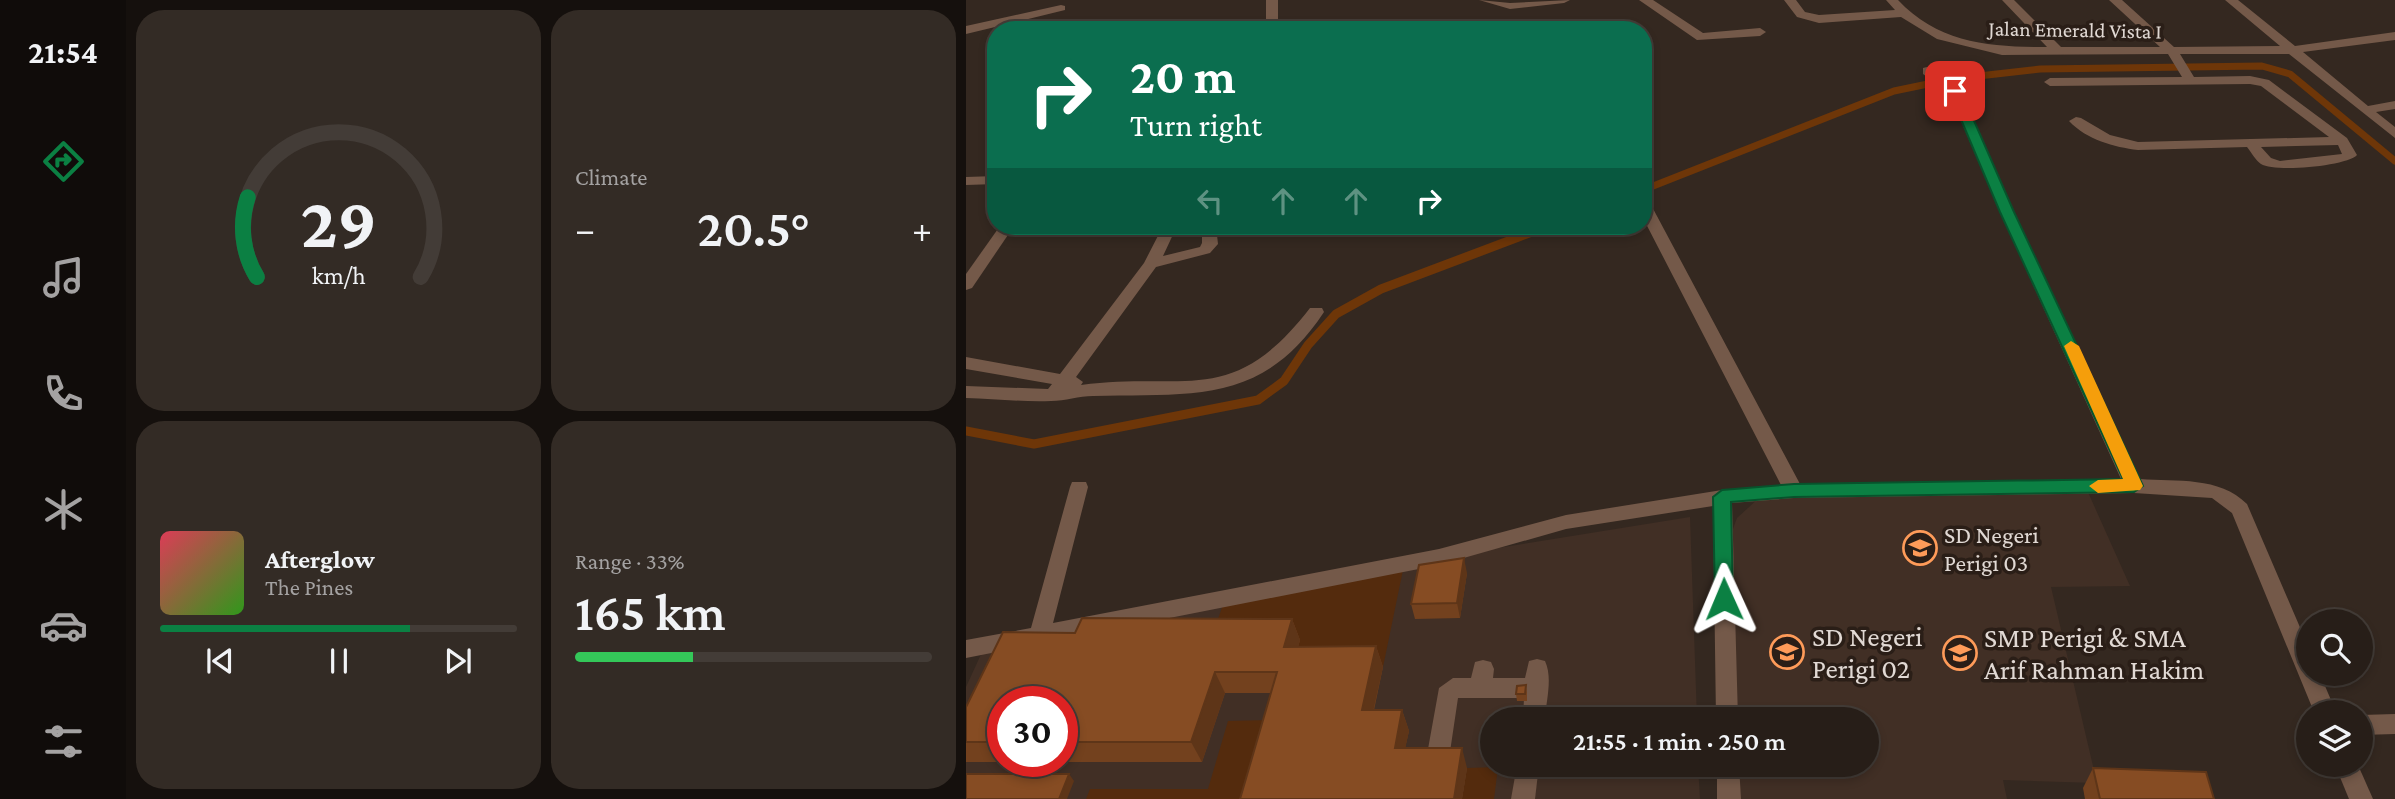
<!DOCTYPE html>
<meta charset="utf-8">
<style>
:root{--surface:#271e18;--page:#332b25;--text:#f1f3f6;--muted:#a4a2a2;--line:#433c37;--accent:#0b8043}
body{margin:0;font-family:"Crimson Pro",serif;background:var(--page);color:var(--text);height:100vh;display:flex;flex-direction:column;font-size:26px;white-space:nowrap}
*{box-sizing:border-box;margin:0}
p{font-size:23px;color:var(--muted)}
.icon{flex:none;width:38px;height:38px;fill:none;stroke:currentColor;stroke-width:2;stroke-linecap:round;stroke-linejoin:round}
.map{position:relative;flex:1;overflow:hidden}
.panel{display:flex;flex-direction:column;gap:10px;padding:10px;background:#15100d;width:840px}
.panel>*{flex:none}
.banner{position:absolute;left:21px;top:21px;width:665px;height:214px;border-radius:28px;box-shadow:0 4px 10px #0003,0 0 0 2px var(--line);background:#0b6e4f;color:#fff;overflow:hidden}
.fabs{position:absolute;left:1330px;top:609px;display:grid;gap:14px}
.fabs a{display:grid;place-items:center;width:77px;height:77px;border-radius:50%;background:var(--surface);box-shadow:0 4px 10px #0003,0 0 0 2px var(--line);font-size:35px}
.speed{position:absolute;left:21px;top:686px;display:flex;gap:14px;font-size:35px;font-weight:700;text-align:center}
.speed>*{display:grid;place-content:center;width:91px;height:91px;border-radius:50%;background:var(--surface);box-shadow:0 4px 10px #0003,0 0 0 2px var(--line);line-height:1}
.speed .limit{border:10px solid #d22;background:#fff;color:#111}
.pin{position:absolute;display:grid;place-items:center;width:60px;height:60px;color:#fff;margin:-30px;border-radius:14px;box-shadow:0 4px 10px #0006}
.me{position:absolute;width:77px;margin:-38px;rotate:359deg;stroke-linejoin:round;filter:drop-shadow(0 0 5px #0008)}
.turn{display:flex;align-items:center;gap:24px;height:147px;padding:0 28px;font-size:32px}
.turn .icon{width:91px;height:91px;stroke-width:2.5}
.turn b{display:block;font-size:49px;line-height:60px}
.lanes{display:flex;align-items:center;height:66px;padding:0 28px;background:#0003;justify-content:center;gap:35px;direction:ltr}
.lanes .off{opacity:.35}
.big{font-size:52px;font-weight:600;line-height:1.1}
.panel .widget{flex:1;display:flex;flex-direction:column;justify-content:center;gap:10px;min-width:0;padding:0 24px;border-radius:28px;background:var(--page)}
.panel .dial{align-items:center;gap:0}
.dial svg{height:182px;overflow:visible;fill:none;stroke:var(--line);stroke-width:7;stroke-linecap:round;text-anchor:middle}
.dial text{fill:var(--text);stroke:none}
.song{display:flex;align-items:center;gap:21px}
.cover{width:84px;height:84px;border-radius:10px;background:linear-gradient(135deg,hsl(350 70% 55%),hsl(110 70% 35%))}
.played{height:7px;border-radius:4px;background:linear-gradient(90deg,var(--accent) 70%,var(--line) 70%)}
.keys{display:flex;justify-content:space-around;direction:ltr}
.heat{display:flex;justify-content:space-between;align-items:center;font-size:38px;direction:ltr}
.charge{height:10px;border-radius:5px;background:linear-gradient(90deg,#34c759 33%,var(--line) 0)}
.panel .tiles{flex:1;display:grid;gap:10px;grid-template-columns:repeat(2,1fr)}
.trip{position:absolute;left:514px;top:707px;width:399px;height:70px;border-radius:35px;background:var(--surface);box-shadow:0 4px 10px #0003,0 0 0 2px var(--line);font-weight:600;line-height:70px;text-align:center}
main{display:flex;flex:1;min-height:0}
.dock{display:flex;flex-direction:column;width:126px;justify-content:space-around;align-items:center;background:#100c0a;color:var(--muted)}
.dock .icon{width:49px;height:49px}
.dock .active{color:var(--accent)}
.dock b{font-size:32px;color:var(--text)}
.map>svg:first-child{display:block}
.built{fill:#412f25;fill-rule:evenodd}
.green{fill:#542b0d}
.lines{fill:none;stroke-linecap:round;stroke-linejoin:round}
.stream-far1{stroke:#6e3608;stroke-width:7}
.stream{stroke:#6e3608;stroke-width:9}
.service{fill:#745949;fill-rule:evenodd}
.minor{fill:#745949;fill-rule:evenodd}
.wall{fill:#73411e;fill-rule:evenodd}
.shaded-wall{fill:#5e3518}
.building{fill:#864c23;stroke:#5e3518;stroke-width:2}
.route{fill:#0b8043;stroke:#07532c;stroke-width:2}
.slow{fill:#f59e0b}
.labels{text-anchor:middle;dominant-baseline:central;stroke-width:7;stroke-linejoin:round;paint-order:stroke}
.far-street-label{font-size:21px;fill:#e1d9d4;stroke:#2a1e17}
.poi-label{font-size:24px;fill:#e1d9d4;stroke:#2a1e17;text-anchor:start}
.near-poi-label{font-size:28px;fill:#e1d9d4;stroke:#2a1e17;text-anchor:start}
</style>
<main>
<nav class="dock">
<b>21:54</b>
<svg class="icon active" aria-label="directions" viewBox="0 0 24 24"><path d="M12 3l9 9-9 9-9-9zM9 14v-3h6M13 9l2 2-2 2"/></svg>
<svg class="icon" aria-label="music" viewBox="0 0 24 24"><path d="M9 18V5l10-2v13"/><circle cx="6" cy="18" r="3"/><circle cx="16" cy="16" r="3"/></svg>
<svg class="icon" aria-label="phone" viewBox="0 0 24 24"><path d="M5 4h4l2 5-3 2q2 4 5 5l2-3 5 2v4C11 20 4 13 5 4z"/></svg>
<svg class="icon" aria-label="climate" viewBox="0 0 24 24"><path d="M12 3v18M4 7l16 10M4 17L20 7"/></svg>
<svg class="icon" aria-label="car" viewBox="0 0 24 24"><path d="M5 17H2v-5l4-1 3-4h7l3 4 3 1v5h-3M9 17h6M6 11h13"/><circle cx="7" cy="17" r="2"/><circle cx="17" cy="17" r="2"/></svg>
<svg class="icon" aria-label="filters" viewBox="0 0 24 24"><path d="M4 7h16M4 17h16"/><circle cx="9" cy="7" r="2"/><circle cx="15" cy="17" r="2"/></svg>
</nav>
<section class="panel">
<div class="tiles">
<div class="widget dial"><svg viewBox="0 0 100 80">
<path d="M14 69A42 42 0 1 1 86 69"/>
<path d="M14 69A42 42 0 0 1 10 34" stroke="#0b8043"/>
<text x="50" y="56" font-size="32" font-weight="700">29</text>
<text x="50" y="72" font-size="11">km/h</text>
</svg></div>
<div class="widget"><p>Climate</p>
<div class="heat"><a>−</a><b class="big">20.5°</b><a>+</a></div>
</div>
<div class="widget">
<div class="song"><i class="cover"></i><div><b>Afterglow</b><p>The Pines</p></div></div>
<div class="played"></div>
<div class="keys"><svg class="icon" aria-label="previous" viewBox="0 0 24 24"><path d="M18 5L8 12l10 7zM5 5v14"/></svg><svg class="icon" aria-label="pause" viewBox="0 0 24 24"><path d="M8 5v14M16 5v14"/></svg><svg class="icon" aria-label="next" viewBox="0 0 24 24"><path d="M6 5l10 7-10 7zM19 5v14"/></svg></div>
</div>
<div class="widget"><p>Range · 33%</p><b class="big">165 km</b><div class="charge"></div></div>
</div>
</section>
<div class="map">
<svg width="1429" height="799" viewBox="0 0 1429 799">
<rect width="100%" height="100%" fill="#342820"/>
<g class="built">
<polygon points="1121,490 1164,586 1085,587 1131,783 1037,780 1041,799 765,799 764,765 901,765 901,719 760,719 749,578 771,518 793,498"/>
<path d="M724,517L731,719H527V765H732L734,799H0V687L17,650L519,550ZM37,702H96V761H37Z"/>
</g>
<g class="green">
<polygon points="438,565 417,667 245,639 259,599"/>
<polygon points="304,720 283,799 120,799 124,789 242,789 262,721"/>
<polygon points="532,767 528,799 496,799 501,768"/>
</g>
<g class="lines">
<polyline class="stream-far1" points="677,190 928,91 986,79 1074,69 1296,66 1324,74 1429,161"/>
<polyline class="stream" points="0,431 68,444 292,400 318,381 342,345 370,314 415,289 582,226"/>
<g class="service">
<path d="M571,659L579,661C587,678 580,701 579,719H557L558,698H492L477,799H453L473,688L487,678H505L509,662L517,660L525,662L528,669L527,678H559L563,661Z"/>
<polygon points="551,765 573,765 569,799 545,799"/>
</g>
<g class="minor">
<rect x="300" y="0" width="12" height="30"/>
<polygon points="513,0 544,3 604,0 598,3 544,9"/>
<polygon points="673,0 687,0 737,33 794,28 800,32 794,36 731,40"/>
<path d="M818,0H830L839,12L853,15L929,10L920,0H932C973,44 1026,47 1081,47L1036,0H1048L1095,47H1194L1143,0H1156L1208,47L1314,46L1259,0H1272L1329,46L1429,32V40L1337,52L1402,106L1429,101V109L1410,112L1429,127V138L1323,54H1214L1228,77L1284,76L1303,80L1381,138L1391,155C1381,166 1309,173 1295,164C1290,161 1285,152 1281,147L1172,150C1148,147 1121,140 1103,121L1110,117L1115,118L1144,135L1172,142L1363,137L1295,86L1284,84L1084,86L1078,82L1084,78L1216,77L1202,54L1036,55L971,39L935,17L853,23L831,17ZM1372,145L1376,154L1314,161L1305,158L1295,147Z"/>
<polygon points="95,5 99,6 99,10 0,34 0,26"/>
<path d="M961,67L995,91L1048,212L1174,479C1211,482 1253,476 1281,504L1342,646V674H1354L1370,712H1348L1266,513L1246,498L1168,493L828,498L766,503L772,719H750L747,506L600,529L473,565L0,658V640L65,628L104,487L106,482H120L122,487L87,623L473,549L600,515L756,490L815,485L677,218V199L684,203L834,484L1155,479L1034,212L983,93L957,74V68Z"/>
<polygon points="30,176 30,184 0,185 0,177"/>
<polygon points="34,226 48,226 6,288 0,290 0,274"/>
<path d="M197,226H211L197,256L234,247L236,243V226H250L252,244L244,253L190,267L110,377L117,382L115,385C221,371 266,409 344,308H356L358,312C296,406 226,393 127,396C113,396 99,401 85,401C57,402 28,399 0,398V386L82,389L86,384L0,369V357L94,374L178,263Z"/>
<polygon points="1429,714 1429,734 1395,735 1395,715"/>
<polygon points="751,765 773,765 775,799 751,799"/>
<polygon points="1369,765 1392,765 1407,799 1383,799"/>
</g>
</g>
<g class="wall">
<polygon points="501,573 494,618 449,619 445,604"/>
<path d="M326,619L334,640L332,647L410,646L417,667L408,710H436L443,731L439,748L501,768L496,799H274L305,693H259L236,762H0V707L109,633ZM37,702H96V761H37Z"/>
<polygon points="560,685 561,693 561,701 551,701 550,694"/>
<polygon points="1127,768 1248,799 1119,799 1117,788"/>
</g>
<g class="shaded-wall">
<polygon points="498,558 501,573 494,618 491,603"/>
<polygon points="326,619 334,640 327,668 318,647"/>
<polygon points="410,646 417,667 403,730 396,710"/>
<polygon points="249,672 259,693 236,762 225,742"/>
<polygon points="436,710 443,731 435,768 429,748"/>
<polygon points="496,748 501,768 496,799 488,799"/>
<polygon points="103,774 108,781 101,799 93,799"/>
</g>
<g class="building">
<polygon points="498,558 491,603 445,604 453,565"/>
<polygon points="116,618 326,619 318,647 410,646 396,710 436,710 429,748 496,748 488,799 274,799 311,672 249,672 225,742 96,742 96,702 37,702 37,742 0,742 0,707 37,632 109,633"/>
<polygon points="560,685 559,694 550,694 551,686"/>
<polygon points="1127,768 1240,772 1248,799 1134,799"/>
<polygon points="0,774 103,774 93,799 0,799"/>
</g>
<polygon class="route" points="989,87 995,91 1048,212 1177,486 1168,492 828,497 765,502 767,599 765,605 751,605 749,599 747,497 756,490 828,484 1157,479 1034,212 983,91"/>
<polygon class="slow" points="1105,341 1113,346 1177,486 1174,490 1132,493 1123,486 1132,480 1157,479 1098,346"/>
<defs>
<g id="school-ring" transform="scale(1.75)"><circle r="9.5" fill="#2a1e17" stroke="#fe9b59" stroke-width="1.5"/><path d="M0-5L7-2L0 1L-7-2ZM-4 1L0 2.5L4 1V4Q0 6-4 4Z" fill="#fe9b59"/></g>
</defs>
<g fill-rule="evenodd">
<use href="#school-ring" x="954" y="548"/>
<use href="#school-ring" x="821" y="652"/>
<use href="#school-ring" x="994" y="653"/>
</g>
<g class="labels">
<g class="far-street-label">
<text transform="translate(1109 30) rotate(1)">Jalan Emerald Vista I</text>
</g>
<g class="poi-label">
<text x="978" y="534">SD Negeri<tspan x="978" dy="28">Perigi 03</tspan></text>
</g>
<g class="near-poi-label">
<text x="846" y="636">SD Negeri<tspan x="846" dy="32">Perigi 02</tspan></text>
<text x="1018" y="637">SMP Perigi &amp; SMA<tspan x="1018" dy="32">Arif Rahman Hakim</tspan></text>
</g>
</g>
</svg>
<div class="fabs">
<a><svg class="icon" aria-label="search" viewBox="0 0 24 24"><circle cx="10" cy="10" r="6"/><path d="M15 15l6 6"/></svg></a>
<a><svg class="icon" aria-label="layers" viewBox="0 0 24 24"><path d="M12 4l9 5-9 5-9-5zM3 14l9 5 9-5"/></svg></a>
</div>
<div class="speed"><div class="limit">30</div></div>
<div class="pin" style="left:989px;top:91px;background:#d93025"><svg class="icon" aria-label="arrive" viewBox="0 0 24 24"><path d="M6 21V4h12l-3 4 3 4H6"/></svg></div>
<svg class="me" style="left:758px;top:599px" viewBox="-20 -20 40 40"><path d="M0-17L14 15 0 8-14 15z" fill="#0b8043" stroke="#fff" stroke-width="4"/></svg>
<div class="trip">21:55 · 1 min · 250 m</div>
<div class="banner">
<div class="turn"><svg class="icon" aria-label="right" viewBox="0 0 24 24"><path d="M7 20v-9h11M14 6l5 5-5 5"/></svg><div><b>20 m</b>Turn right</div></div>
<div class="lanes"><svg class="icon off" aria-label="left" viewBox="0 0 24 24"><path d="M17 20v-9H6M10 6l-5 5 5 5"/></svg><svg class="icon off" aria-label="ahead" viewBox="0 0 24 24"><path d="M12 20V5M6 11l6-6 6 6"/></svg><svg class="icon off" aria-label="ahead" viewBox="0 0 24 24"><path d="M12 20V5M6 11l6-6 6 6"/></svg><svg class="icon" aria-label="right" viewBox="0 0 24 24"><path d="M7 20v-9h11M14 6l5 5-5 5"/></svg></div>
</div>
</div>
</main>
